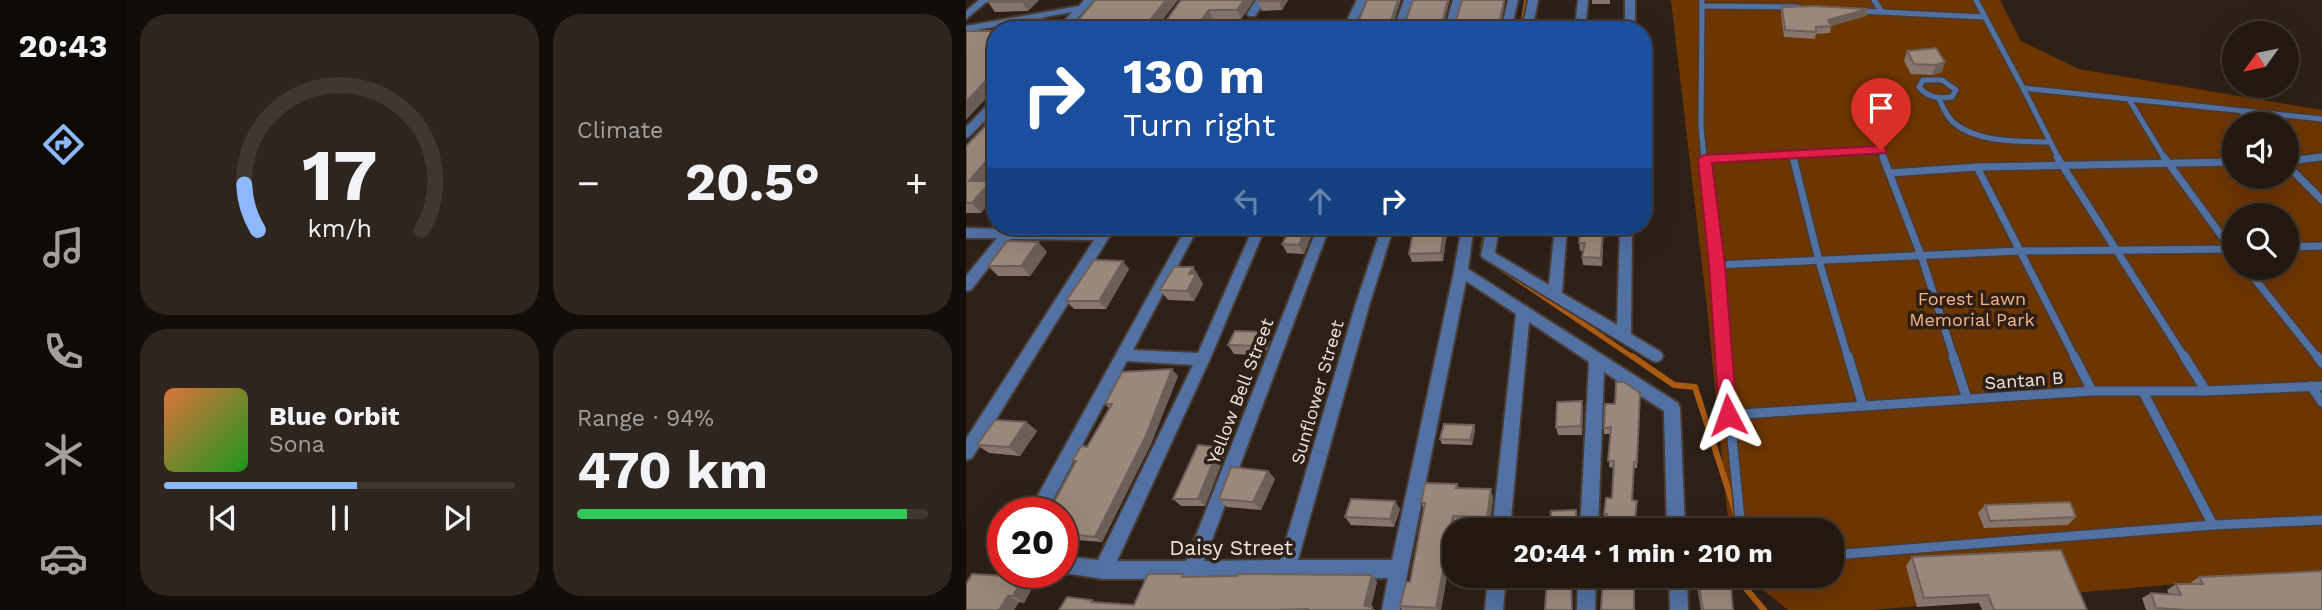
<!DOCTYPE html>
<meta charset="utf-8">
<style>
:root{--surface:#221810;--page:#2e251e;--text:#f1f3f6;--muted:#a2a09f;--line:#3f3730;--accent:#8db9fc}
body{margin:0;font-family:"Work Sans",sans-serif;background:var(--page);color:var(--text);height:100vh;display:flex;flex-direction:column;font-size:26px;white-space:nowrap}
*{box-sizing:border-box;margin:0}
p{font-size:23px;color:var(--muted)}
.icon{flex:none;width:38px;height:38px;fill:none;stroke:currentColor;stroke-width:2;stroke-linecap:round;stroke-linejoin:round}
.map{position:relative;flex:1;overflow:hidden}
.drawer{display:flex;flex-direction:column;gap:14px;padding:14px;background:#130d09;width:840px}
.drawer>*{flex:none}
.top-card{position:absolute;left:21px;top:21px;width:665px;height:214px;border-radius:28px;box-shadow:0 7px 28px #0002,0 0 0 2px var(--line);background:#1a4fa0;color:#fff;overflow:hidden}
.needle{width:46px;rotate:237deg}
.fabs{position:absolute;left:1256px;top:21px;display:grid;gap:14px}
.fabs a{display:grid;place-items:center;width:77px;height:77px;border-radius:50%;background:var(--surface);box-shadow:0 7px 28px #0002,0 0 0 2px var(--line);font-size:35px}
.speed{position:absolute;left:21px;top:497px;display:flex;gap:14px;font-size:35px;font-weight:700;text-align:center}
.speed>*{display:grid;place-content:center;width:91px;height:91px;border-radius:50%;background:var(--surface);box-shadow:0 7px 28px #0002,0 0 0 2px var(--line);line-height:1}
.speed .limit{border:10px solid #d22;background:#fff;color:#111}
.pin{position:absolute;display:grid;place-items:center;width:60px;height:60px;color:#fff;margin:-72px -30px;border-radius:50% 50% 50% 0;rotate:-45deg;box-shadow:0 0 7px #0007}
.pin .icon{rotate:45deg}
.me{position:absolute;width:77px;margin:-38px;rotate:356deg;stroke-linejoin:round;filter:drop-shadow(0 0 5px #0008)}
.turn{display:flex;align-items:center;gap:24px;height:147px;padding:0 21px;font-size:32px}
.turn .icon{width:91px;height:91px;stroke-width:2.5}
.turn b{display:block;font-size:49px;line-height:60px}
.lanes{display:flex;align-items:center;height:66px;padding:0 21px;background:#0003;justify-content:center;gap:35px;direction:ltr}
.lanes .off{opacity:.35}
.big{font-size:52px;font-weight:700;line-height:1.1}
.drawer .tile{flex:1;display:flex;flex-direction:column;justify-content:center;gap:10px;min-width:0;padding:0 24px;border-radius:28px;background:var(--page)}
.drawer .dial{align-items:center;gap:0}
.dial svg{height:182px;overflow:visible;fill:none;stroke:var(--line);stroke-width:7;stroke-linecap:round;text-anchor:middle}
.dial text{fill:var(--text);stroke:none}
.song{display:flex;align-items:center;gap:21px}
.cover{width:84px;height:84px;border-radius:10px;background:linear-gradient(135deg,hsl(20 70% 55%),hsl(120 70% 35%))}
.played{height:7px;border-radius:4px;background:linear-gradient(90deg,var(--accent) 55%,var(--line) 55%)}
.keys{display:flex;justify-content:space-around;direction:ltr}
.heat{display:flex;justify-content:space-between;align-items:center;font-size:38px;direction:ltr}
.charge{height:10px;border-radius:5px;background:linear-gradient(90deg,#34c759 94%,var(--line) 0)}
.drawer .tiles{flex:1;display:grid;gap:14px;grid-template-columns:repeat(2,1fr)}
.trip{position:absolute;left:476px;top:518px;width:402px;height:70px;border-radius:28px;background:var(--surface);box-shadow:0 7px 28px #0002,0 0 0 2px var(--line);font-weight:700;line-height:70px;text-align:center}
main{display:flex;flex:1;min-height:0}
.dock{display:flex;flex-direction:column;width:126px;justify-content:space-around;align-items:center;background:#0e0a06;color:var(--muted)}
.dock .icon{width:49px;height:49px}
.dock .active{color:var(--accent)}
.dock b{font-size:32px;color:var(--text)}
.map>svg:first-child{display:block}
.green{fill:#6d3500;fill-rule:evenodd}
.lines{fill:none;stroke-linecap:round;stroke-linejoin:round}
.stream-far2{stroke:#aa5a13;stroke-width:3.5}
.stream-far1{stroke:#aa5a13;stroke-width:5}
.stream{stroke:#aa5a13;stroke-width:6}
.service-far2-casing{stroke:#493b32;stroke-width:8}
.service-far1-casing{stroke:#493b32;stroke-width:10}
.service-casing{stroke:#493b32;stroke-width:12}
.minor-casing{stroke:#493b32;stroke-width:4}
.service-far2{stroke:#5171a2;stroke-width:5}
.service-far1{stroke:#5171a2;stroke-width:7}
.service{stroke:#5171a2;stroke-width:9}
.minor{fill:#5171a2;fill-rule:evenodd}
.wall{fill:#85756b}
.shaded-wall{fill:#6c5f57}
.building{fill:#9b887c;stroke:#6c5f57;stroke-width:2}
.route{fill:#e11d48;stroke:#92132f;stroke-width:2}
.labels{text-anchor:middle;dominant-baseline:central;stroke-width:7;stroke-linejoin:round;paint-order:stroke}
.park-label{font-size:18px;fill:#f5b488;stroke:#2e2016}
.street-label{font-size:18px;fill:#eee3dd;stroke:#2e2016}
.near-street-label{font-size:21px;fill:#eee3dd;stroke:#2e2016}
</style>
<main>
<nav class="dock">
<b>20:43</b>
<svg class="icon active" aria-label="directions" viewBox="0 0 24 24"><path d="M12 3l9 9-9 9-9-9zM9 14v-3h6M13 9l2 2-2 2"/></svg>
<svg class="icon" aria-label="music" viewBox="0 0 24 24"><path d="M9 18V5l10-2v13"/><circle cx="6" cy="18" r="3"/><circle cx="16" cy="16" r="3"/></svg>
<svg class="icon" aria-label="phone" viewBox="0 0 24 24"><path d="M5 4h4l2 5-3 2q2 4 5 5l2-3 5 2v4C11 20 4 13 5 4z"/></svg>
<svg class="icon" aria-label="climate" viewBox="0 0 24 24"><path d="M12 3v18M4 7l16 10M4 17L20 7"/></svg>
<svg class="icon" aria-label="car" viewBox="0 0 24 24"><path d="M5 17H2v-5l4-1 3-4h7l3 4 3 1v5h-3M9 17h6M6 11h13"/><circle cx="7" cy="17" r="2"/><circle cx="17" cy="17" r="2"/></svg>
</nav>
<section class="drawer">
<div class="tiles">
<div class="tile dial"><svg viewBox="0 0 100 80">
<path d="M14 69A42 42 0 1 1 86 69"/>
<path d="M14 69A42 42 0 0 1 8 49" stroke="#8db9fc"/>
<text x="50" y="56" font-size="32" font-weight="700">17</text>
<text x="50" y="72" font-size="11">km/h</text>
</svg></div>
<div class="tile"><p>Climate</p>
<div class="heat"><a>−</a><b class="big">20.5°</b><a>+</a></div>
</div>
<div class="tile">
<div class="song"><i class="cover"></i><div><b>Blue Orbit</b><p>Sona</p></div></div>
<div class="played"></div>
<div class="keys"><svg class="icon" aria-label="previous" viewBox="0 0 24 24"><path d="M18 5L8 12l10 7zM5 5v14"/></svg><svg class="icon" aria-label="pause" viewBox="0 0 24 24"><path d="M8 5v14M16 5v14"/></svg><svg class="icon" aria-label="next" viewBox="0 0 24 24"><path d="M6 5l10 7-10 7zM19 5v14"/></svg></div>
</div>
<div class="tile"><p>Range · 94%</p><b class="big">470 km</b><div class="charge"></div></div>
</div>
</section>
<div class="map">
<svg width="1356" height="610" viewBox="0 0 1356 610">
<rect width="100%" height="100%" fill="#2e2016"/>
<path class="green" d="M705,0H1034L1055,41L1113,69L1356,110V572L906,610H822L780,576H866V530H763L741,308ZM1269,124H1321V177H1269ZM1269,215H1321V268H1269Z"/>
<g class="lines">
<polyline class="stream-far2" points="555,30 560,0"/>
<g class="stream-far1">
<polyline points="517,246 521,226"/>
<polyline points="536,269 668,358"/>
</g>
<g class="stream">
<polyline points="666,356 708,385 729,387 770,514"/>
<polyline points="777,576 777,585 798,610"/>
</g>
<g class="service-far2-casing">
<g id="service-far2">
<polyline points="736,0 736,6 832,7"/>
<polyline points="908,0 916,12"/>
<polyline points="1010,0 1057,88 1356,119"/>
<polyline points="736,6 735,126 738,159"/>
<polyline points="893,11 1018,17"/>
<path d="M957,80H976L990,90L986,97C972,99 963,98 953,87Z"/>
<polyline points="1057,88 1093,159"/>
<path d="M973,99C977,107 981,117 988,123C1012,143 1053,141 1082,142"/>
<polyline points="1164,101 1199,159"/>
<polyline points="1276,112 1287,124"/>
<polyline points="826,153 915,151 918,159"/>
<polyline points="745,159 826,153 827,159"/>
<polyline points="1342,159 1356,157"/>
</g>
</g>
<g class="service-far1-casing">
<g id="service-far1">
<polyline points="738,157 758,358"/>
<polyline points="827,157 853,261 882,358"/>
<polyline points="917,157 956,258 988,358"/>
<polyline points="1091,157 1219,358"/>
<polyline points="1198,157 1269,254"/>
<polyline points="739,159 770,157"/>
<polyline points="1321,161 1356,157"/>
<polyline points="1321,165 1356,200"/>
<polyline points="1011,167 1269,162"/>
<polyline points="924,173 1011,167 1109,358"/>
<polyline points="1321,247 1356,246"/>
<polyline points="751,265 1053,251 1269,249"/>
<polyline points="1280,268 1352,358"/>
</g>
</g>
<g class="service-casing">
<g id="service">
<polyline points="758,356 775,530"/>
<polyline points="882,356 897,406"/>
<polyline points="987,356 1001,399"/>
<polyline points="1108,356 1126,391"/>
<polyline points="1218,356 1240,391"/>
<polyline points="1351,356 1356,363"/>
<polyline points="1345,386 1356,402"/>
<polyline points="1177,392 1247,525"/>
<polyline points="762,415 1126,391 1240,391 1356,386"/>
<polyline points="866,555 1247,525 1356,520"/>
</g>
</g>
<g class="minor-casing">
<g id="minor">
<polygon points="13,0 23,0 0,19 0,11"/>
<polygon points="118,0 128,0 101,30 90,30 106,12 0,32 0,26 113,6"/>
<polygon points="290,0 300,0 289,16 283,16 281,14"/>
<polygon points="391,0 401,0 386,30 376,30"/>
<polygon points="438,0 448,0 437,30 427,30"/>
<polygon points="487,0 497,0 488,30 478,30"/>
<polygon points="542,0 552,0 545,30 535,30"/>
<polygon points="562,0 572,0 566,30 556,30"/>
<polygon points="612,0 622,0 619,30 609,30"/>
<rect x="659" y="0" width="10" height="30"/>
<polygon points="30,99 30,109 4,136 0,138 0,127 26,100"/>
<polygon points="46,226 51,230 134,231 138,226 150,226 6,458 0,460 0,439 128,240 45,239 5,290 0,291 0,276 31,238 0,238 0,228 38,229"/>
<polygon points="221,226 233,226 167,350 232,353 288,226 300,226 244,359 151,561 220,561 352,226 364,226 238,561 314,560 389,306 416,226 428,226 403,306 332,560 426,560 488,271 496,226 508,226 502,269 712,403 714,408 719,530 701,530 698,411 638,372 632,530 614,530 623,362 563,322 544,530 526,530 550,314 500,281 434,610 416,610 422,578 137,579 92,572 96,572 96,556 132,560 227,365 161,361 80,513 62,513"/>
<polygon points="521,226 533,226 529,253 583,285 589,226 601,226 596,293 651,325 654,226 666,226 665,334 695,352 697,356 695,360 690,362 685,360 517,258 515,255"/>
<polygon points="522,576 540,576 537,610 519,610"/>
<polygon points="612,576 630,576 629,610 611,610"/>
<polygon points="703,576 721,576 722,610 704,610"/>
</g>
</g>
<use href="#service-far2" class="service-far2"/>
<use href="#service-far1" class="service-far1"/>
<use href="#service" class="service"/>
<use href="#minor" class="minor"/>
</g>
<g class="wall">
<polygon points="25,0 73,0 62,11 29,12 22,2"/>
<polygon points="129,0 212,0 195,22 199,22 215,0 288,0 275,19 247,19 240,30 104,30"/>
<polygon points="293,0 322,0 316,10 296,11 292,1"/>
<rect x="626" y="0" width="18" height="4"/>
<polygon points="816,7 902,9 900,16 865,26 864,33 850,34 849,39 818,37 815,14"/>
<polygon points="970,48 976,72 966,75 945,74 938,61 941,51"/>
<polygon points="30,111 15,213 0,213 0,146 20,124 19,123"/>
<polygon points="233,226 264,226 259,236 239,236"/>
<polygon points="326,226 349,226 338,254 321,253 316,244"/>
<polygon points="448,226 482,226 477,261 446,262 443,254"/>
<polygon points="545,226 587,226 585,236 546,232"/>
<polygon points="638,226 636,266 617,265 616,257 617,251 614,251 613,243"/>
<polygon points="72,242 81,252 64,276 32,276 22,266"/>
<polygon points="227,267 237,284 228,301 202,300 194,290"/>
<polygon points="163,269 140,309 108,309 100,301"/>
<polygon points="304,342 298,356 268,354 262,345"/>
<polygon points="212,376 185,444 136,542 111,540 107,547 96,547 96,513 109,463 106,461 121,447 143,408 139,404"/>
<polygon points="674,393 671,468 668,468 666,500 671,501 670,517 673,518 673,530 640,530 641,520 638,520 638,514 646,498 648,468 643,467 644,434 638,434 638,428 649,404"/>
<polygon points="616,401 617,410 616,435 592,435 590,427"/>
<polygon points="60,422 71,431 54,456 23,453 11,445"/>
<polygon points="509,430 506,445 476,444 474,439"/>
<polygon points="259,454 239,506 215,506 207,499"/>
<polygon points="302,471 309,479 295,510 261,507 253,499"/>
<polygon points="491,484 493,488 527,497 524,524 490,523 475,610 436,610 434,606 444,582 458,509 455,503"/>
<polygon points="1019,505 1110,517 1102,525 1018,528 1012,513"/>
<polygon points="434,509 428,527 385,525 379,517"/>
<polygon points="946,557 1121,610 1016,610 1013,603 951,607 940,566"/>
<polygon points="217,574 221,577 406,575 411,582 405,607 409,610 93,610 126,600 130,603 168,605"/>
<polygon points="1233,577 1356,610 1180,610 1176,598 1185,593 1203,594 1201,590 1210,584 1225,584 1224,583"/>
<polygon points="732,579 767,610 735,610 731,585"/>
<polygon points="69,583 58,603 53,602 48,610 0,610"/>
</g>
<g class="shaded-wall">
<polygon points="58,0 73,0 62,11 56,2"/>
<polygon points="200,0 212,0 190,28 185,23 185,19"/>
<polygon points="278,0 288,0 275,19 271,10"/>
<polygon points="313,0 322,0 316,10 313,1"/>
<polygon points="432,0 435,0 425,30 423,26"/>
<polygon points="482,0 484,0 476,30 475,26"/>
<polygon points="538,0 539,0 539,2 534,30 532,30"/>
<polygon points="902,9 900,16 865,26 862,20"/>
<polygon points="243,10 247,19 240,30 228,30"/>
<polygon points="75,19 81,28 80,30 66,30"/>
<polygon points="979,62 976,72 966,75 970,65"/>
<polygon points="30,70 30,88 0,120 0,102"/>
<polygon points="30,150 30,169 11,191 3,181"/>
<polygon points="25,181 30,186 30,196 15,213 6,203"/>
<polygon points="253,226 264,226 259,236"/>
<polygon points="341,226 349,226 338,254 333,245"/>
<polygon points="478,226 482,226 477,261 475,253"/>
<polygon points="637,226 638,226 636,266 635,258"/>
<polygon points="72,242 81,252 64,276 55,266"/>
<polygon points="157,261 163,269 140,309 133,301"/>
<polygon points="227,267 237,284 228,301 221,291 223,274"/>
<polygon points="298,332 304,342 298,356 291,346"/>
<polygon points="206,369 212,376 185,444 136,542 129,537"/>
<polygon points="616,401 617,410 616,435 615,426"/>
<polygon points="60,422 71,431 54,456 43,447"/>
<polygon points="508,425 509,430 506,445 504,440"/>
<polygon points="253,447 259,454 239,506 232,499"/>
<polygon points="302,471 309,479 295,510 287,502"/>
<polygon points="525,489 527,497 524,524 521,517"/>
<polygon points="429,501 434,509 428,527 424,519"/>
<polygon points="487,516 490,523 475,610 472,610 470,608"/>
<polygon points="103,534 111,540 107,547 99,541"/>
<polygon points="406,575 411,582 404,610 398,606"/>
<polygon points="58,577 69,583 58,603 47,596"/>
<polygon points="42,596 53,602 48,610 33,610"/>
</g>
<g class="building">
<polygon points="25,0 58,0 56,2 22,2"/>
<polygon points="129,0 200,0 185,19 185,23 199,22 215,0 278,0 271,10 243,10 228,30 104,30"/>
<polygon points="293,0 313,0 313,1 292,1"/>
<polygon points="401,0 432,0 423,26 438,26 447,0 482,0 475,26 488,27 496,0 538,0 532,30 389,30"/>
<polygon points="849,6 902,9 862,20 865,26 850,27 850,32 819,30 816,7"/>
<polygon points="54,19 75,19 66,30 43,30"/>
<polygon points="641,26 641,30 624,30 623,27"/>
<polygon points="0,31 30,31 30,70 0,102"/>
<polygon points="970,48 979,62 970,65 948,64 941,51"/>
<polygon points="30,111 30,150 3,181 25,181 6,203 0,203 0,146 22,123 19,123"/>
<polygon points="326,226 341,226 333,245 316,244"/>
<polygon points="448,226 478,226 475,253 443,254"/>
<polygon points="547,226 585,226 584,229"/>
<polygon points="614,226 637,226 635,258 616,257 619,243 613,243"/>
<polygon points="41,241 72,242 55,266 22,266"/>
<polygon points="128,260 157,261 133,301 100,301"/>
<polygon points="208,267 227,267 223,274 230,274 221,291 194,290"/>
<polygon points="269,331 298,332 291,346 262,345"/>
<polygon points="206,369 179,438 129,537 103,534 99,541 96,541 96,513 82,513 110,461 106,461 115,446 121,447 146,404 139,404 156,372"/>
<polygon points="650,382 658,382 674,393 671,462 668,462 666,500 671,501 669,517 673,518 672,530 640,530 641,514 638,514 640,498 646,498 648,461 642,461 645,427 638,428 639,404 649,404"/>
<polygon points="616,401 615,426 590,427 591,402"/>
<polygon points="29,420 60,422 43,447 11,445"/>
<polygon points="478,424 508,425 504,440 474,439"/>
<polygon points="232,445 253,447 232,499 207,499"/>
<polygon points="265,467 302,471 287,502 253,499"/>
<polygon points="459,483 491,484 490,488 525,489 521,517 487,516 470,608 434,606 440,582 444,582 459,503 455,503"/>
<polygon points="385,499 429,501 424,519 379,517"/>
<polygon points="1104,502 1110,517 1024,521 1019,505"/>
<polygon points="610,510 610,530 584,530 585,511"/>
<polygon points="1095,550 1121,610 1028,610 1022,595 958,598 946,557"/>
<polygon points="1356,571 1356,610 1220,610 1190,608 1185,593 1215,595 1210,584 1237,584 1233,577"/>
<polygon points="6,574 58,577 47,596 42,596 33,610 0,610 0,584"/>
<polygon points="182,574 217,574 216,577 271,576 271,574 406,575 398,606 406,607 406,610 342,610 342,609 307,610 93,610 101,597 126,600 125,602 168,605"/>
<polygon points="581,576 605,576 606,610 579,610"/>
<polygon points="637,576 668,576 668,610 635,610"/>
<polygon points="764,578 767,610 737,610 732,579"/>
</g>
<polygon class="route" points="915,146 920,148 920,153 746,163 759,265 771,415 768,420 762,422 756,420 753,415 743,265 732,159 738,155"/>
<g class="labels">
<g class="park-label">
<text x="1006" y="298">Forest Lawn<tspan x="1006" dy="21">Memorial Park</tspan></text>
</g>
<g class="street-label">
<text transform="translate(1058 380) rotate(-4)">Santan B</text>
<text transform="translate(274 391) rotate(-69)">Yellow Bell Street</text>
<text transform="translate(351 392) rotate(-74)">Sunflower Street</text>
</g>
<g class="near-street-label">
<text x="265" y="547">Daisy Street</text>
</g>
</g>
</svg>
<div class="fabs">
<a><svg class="needle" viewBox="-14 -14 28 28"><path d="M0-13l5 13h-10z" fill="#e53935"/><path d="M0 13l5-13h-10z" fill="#a2a09f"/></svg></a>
<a><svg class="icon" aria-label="sound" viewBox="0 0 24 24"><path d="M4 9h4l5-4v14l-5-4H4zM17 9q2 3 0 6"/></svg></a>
<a><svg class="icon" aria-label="search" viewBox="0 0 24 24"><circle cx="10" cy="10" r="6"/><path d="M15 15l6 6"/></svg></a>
</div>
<div class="speed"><div class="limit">20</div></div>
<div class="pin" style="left:915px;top:150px;background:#d93025"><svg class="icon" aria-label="arrive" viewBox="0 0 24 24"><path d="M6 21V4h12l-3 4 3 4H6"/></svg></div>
<svg class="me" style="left:762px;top:415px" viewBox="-20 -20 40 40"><path d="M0-17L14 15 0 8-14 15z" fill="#e11d48" stroke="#fff" stroke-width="4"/></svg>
<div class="trip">20:44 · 1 min · 210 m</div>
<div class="top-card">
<div class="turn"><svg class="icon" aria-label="right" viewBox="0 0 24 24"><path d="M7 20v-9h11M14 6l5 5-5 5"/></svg><div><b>130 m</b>Turn right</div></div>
<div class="lanes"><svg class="icon off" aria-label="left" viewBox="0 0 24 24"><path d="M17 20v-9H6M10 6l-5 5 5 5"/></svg><svg class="icon off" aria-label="ahead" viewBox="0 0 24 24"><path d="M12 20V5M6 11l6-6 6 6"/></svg><svg class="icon" aria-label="right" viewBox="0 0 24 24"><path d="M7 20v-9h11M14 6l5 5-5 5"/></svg></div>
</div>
</div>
</main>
